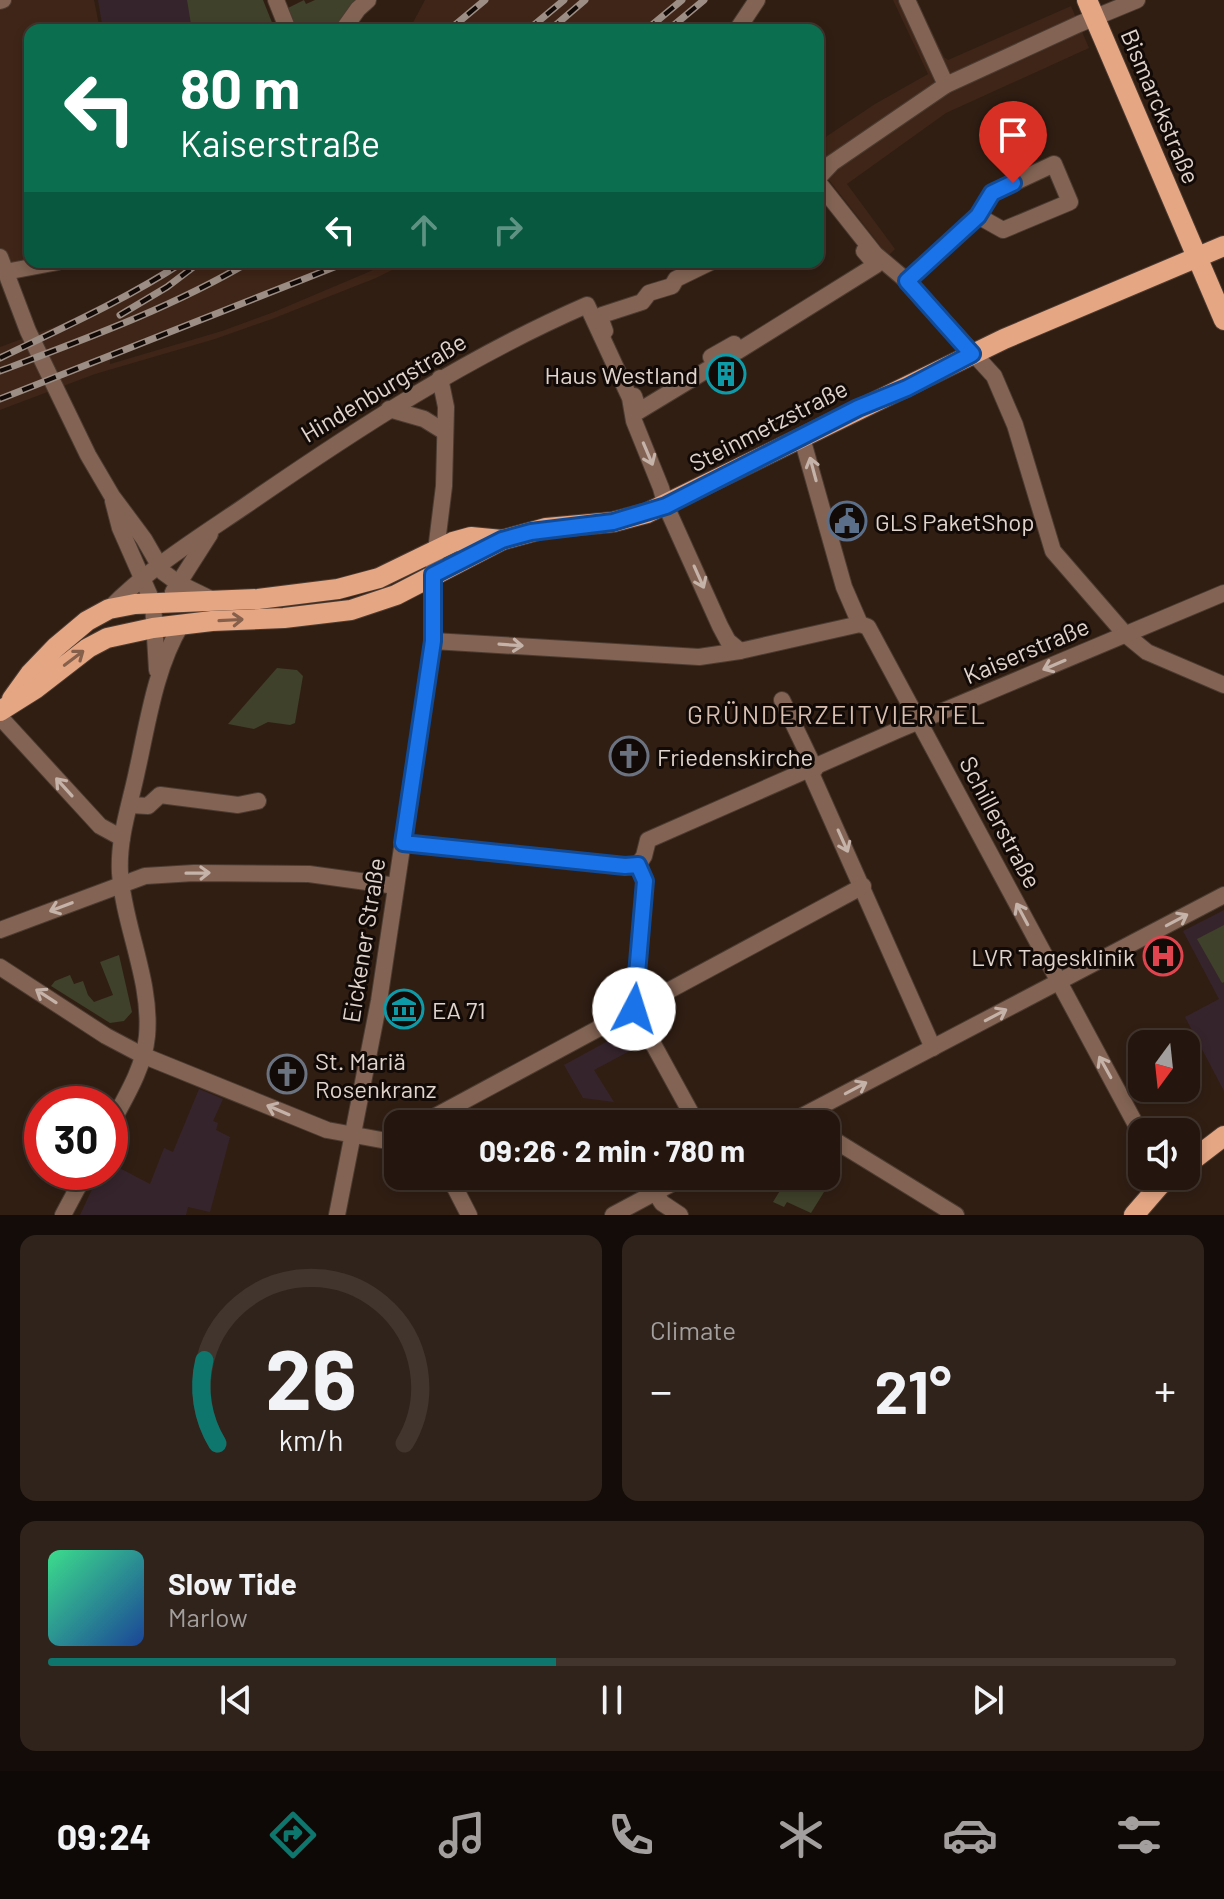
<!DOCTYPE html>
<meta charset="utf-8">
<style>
:root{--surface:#24160e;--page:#30231c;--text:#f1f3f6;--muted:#a39f9e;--line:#41352e;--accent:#0f766e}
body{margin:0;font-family:Barlow,sans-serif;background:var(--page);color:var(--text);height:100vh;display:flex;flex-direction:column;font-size:30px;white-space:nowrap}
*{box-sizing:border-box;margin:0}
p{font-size:26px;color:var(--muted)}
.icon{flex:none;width:44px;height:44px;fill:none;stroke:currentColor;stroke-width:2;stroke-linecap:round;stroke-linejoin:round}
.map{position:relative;height:1215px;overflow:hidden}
.sheet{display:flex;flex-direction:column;gap:20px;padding:20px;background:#140c08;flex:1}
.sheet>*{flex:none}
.banner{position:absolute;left:24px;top:24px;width:800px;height:244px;border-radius:16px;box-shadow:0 4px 12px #0003,0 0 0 2px var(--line);background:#0b6e4f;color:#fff;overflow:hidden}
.needle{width:52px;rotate:195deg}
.buttons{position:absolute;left:1128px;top:1030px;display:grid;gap:16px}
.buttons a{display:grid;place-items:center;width:72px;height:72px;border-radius:16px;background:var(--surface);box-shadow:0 4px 12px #0003,0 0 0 2px var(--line);font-size:40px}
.speed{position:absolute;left:24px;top:1086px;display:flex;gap:16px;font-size:40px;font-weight:700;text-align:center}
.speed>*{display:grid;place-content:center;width:104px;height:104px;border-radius:50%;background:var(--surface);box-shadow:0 4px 12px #0003,0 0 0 2px var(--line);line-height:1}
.speed .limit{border:12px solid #d22;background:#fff;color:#111}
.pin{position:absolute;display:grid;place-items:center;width:68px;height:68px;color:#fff;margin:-82px -34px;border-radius:50% 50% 50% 0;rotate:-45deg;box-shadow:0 0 8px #0007}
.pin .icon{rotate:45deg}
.me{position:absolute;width:88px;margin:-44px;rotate:5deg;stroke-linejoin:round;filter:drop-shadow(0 0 6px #0008)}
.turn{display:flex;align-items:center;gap:28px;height:168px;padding:0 24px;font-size:36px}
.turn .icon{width:104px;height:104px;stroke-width:2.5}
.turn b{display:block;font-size:56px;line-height:68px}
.lanes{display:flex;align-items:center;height:76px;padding:0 24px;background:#0003;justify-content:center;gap:40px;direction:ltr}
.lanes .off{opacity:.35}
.big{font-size:60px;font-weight:700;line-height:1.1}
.sheet .card{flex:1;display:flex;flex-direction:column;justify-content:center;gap:12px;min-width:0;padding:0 28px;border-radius:16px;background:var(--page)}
.sheet .dial{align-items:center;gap:0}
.dial svg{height:208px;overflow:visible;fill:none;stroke:var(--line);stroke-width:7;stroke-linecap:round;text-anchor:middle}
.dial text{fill:var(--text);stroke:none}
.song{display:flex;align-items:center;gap:24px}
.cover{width:96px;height:96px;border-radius:12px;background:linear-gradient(135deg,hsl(150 70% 55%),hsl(220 70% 35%))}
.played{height:8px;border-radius:4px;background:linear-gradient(90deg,var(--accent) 45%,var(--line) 45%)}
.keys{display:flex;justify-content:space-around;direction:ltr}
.heat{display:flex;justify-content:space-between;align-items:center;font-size:44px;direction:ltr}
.sheet .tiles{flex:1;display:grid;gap:20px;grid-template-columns:1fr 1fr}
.card:last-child{grid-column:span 2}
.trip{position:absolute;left:384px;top:1110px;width:456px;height:80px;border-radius:16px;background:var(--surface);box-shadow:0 4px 12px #0003,0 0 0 2px var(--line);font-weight:700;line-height:80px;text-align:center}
.tabs{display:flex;height:128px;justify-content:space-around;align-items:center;background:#0e0906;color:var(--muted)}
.tabs .icon{width:56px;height:56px}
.tabs .on{color:var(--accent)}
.tabs b{font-size:36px;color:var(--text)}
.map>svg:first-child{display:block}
.built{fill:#3e2517}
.education{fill:#36242c}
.green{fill:#3f412a}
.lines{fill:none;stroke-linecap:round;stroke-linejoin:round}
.minor-casing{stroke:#4c3b31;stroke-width:18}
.major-casing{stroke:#4c3b31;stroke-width:22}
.minor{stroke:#836454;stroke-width:16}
.major{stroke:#e5a684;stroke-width:20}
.rail-casing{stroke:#9c8d85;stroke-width:7}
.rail{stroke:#120a06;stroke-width:4;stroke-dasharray:12;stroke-linecap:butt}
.oneway{stroke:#c5b2a9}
.oneway2{stroke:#86604b}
.route-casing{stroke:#114b97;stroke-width:20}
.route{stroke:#1a73e8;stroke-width:14}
.labels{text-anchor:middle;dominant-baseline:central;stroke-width:6;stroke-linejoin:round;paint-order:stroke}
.street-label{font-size:24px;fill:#e1d4cd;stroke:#120a06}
.poi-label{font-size:24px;fill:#e1d4cd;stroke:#120a06;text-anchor:start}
.neighbourhood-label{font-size:26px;letter-spacing:2px;fill:#d7beb0;stroke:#120a06}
</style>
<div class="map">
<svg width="1224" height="1215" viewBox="0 0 1224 1215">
<rect width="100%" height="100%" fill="#301e13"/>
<g class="built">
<polygon points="0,0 94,0 100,30 30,30 30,259 3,264 0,268"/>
<polygon points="425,0 709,0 675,30 409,30"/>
<polygon points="893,0 917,0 944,57 948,60 1071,6 1089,48 946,113 847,184 895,249 888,256 818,166 818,142 875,104 928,74"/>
<polygon points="175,262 354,262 110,359 110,364 222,331 274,312 392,262 408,262 376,278 272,319 215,339 95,374 0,410 0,347 62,324 150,280"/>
</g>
<g class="education">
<polygon points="98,0 191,0 195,30 103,30"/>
<polygon points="1224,910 1224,1091 1185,1017 1219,999 1183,931"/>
<polygon points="628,1030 634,1031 641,1045 594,1070 614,1102 583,1098 564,1065"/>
<polygon points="199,1089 223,1099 213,1121 218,1123 216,1130 230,1137 210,1212 188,1207 186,1215 80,1215 100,1172 110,1172 110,1163 150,1184 164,1148 173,1152"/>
</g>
<g class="green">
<polygon points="187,0 263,0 275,30 192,30"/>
<polygon points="304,0 306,4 315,0 368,0 343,30 288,30 286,9"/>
<polygon points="277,668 297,670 303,676 295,723 290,725 268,722 254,729 228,724"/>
<polygon points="1224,925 1224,982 1222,983 1197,939"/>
<polygon points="119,955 132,1012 124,1021 110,1023 51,986 55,981 70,975 74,984 83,981 88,995 94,1002 113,995 100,962"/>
<polygon points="789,1176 800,1176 824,1192 811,1213 787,1202 784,1207 773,1202"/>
</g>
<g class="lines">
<g class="minor-casing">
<g id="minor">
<polyline points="276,0 288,30"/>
<polyline points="907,0 946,85"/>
<polyline points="0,1 3,0"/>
<polyline points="343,30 358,9 368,0"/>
<polyline points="737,30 757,0"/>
<polyline points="818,178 832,163 946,85 1079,24 1137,0"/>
<polyline points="818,182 875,254 907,281 994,376 1015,425 1053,551 1125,634 1147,652 1224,685"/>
<polyline points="0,257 28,331 88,455 112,496 144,539 163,572 178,583 213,600"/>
<polyline points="5,272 58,262"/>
<polyline points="907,281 978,216 992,193 1054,164 1070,202 1003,230 978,216"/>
<polyline points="605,331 601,320 602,315 642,302 649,293 672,286 676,279 711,262"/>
<polyline points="634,396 639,411 715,365 711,357 734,344 738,351 876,265 864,251"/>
<polyline points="389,409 424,419 445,432"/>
<polyline points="802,438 844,587 860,624 868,627 1142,1136"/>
<polyline points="113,501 120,528 153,603 157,670"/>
<polyline points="173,592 210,534"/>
<path d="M109,609C149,568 198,538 245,506C355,430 465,358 587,305L630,398L634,421L661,488L666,506L720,626L728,641L740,651"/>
<polyline points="433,641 699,657 740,651 860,624"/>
<polyline points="782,700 815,769"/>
<polyline points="0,717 100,826 122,838"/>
<polyline points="810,771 933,1048"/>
<polyline points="130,805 148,806 160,795 238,805 258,801"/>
<polyline points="403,843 625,866 638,865 644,856 648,840 898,730 1224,593"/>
<polyline points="638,865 645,881 634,1009 697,1124"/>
<polyline points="0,930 145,876 194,873 309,874 396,886"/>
<polyline points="0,967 106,1036 142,1055 327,1130 398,1143"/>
<polyline points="421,1124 863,886"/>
<polyline points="787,1124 1224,895"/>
<path d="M110,1126C125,1098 144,1068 147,1036C152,981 124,927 120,873C118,838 130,805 137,771C148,722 155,669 181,625"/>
<polyline points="826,1135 956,1215"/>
<polyline points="449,1176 469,1215"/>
<polyline points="655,1192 662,1203 680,1215"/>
<polyline points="63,1215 86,1172"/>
<polyline points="337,1215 379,1001 433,641 433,575 444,486 446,407 440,378"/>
<polyline points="613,1215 686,1176"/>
</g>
</g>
<g class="major-casing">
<g id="major">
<polyline points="1087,0 1224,320"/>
<polyline points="12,699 30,674 56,647 87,621 109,609 135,604 258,599 338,589 379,578 453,542 471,537 502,540"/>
<polyline points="0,711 35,689 88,648 107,638 153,628 212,621 284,618 351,610 396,595 502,540 546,528 613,522 647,513 1004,339 1224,246"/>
<polyline points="1186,1165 1224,1136"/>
<polyline points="1134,1215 1160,1185 1172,1176"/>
</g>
</g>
<use href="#minor" class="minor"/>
<use href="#major" class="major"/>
<g class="rail-casing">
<g id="rail">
<polyline points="449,30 485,0"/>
<polyline points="528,30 564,0"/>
<polyline points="550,30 585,0"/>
<polyline points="646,30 682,0"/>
<polyline points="668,30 704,0"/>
<polyline points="120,315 167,287 200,262"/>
<path d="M0,358C62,328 125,300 183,262"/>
<path d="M0,371C85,339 171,308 249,262"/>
<polyline points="0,399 347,262"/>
</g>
</g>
<use href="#rail" class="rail"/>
</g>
<defs><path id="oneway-shaft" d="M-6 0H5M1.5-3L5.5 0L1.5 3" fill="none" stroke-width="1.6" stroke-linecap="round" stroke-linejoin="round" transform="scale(2)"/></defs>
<g class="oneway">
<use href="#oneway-shaft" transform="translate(648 454) rotate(67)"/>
<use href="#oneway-shaft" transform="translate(813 469) rotate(-105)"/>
<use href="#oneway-shaft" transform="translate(699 577) rotate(66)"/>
<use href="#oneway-shaft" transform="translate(511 645) rotate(4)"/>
<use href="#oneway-shaft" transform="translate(1054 665) rotate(157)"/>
<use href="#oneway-shaft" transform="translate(64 787) rotate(-132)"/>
<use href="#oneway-shaft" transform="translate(843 841) rotate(66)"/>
<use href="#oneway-shaft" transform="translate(198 873) rotate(-1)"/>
<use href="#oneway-shaft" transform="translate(61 907) rotate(159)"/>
<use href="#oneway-shaft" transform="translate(1022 914) rotate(-118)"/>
<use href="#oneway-shaft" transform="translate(1177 920) rotate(-28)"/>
<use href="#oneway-shaft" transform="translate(46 996) rotate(-147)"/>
<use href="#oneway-shaft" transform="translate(996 1015) rotate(-28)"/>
<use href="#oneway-shaft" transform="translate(1105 1067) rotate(-119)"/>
<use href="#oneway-shaft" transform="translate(856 1088) rotate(-28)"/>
<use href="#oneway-shaft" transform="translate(278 1110) rotate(-157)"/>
</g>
<g class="oneway2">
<use href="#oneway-shaft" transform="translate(231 620) rotate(-3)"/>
<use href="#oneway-shaft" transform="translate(74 658) rotate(-37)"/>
</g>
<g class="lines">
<g class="route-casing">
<polyline id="route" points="634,1009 645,881 638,865 625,866 403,843 433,641 433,575 502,540 531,532 613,522 666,506 858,408 907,388 972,354 907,281 978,216 992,193 1013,183"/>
</g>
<use href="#route" class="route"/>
</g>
<defs>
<g id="building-ring" transform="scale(2)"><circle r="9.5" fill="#120a06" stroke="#0f9aa8" stroke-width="1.5"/><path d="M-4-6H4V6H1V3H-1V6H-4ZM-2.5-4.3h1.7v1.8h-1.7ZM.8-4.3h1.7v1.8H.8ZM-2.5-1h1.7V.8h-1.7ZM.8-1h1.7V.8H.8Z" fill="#0f9aa8"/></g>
<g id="civic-ring" transform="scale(2)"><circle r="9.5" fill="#120a06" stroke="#5c6f8a" stroke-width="1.5"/><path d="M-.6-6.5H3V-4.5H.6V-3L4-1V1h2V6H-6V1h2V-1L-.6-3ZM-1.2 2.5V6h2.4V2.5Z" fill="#5c6f8a"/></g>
<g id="church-ring" transform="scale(2)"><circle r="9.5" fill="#120a06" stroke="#6b7280" stroke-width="1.5"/><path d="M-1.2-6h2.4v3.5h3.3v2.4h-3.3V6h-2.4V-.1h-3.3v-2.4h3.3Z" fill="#6b7280"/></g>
<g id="hospital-ring" transform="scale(2)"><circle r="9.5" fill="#120a06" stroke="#e0444e" stroke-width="1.5"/><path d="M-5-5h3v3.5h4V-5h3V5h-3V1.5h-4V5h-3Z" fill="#e0444e"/></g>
<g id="museum-ring" transform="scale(2)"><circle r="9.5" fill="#120a06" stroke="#0f9aa8" stroke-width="1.5"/><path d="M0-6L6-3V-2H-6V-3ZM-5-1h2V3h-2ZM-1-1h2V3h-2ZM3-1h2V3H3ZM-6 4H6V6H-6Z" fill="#0f9aa8"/></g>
</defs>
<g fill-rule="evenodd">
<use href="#building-ring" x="726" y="374"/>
<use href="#civic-ring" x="847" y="521"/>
<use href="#church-ring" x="629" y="756"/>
<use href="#hospital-ring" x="1163" y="956"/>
<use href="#museum-ring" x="404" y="1009"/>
<use href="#church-ring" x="287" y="1074"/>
</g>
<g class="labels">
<g class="street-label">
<text transform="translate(1161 106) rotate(67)">Bismarckstraße</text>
<text transform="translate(383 387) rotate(-31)">Hindenburgstraße</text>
<text transform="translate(768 425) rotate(-27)">Steinmetzstraße</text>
<text transform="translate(1026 650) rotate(-23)">Kaiserstraße</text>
<text transform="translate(1001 822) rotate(62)">Schillerstraße</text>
<text transform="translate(363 940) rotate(-81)">Eickener Straße</text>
</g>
<g class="poi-label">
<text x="698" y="374" text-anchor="end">Haus Westland</text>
<text x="875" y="521">GLS PaketShop</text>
<text x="657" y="756">Friedenskirche</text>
<text x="1135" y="956" text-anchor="end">LVR Tagesklinik</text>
<text x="432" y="1009">EA 71</text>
<text x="315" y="1060">St. Mariä<tspan x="315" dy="28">Rosenkranz</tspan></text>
</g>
<g class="neighbourhood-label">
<text x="837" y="713">GRÜNDERZEITVIERTEL</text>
</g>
</g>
</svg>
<div class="buttons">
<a><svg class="needle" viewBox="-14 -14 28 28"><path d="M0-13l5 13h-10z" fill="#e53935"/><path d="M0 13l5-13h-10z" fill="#a39f9e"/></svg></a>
<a><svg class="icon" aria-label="sound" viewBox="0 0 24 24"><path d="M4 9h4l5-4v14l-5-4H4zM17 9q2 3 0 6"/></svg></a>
</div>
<div class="speed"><div class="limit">30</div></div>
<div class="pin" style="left:1013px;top:183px;background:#d93025"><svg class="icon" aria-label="arrive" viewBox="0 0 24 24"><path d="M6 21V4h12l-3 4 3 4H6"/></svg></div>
<svg class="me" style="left:634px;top:1009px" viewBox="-20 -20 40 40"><circle r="19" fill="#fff"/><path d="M0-13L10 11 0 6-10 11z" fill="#1a73e8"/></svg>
<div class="trip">09:26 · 2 min · 780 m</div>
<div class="banner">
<div class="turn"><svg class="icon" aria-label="left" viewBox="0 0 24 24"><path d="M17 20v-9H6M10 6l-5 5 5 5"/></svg><div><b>80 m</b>Kaiserstraße</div></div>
<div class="lanes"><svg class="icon" aria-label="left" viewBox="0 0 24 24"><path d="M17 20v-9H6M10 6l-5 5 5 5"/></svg><svg class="icon off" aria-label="ahead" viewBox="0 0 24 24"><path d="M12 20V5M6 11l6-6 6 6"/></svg><svg class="icon off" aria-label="right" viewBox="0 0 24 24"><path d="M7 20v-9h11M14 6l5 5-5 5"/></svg></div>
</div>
</div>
<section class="sheet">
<div class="tiles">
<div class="card dial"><svg viewBox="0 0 100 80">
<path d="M14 69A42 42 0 1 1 86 69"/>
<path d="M14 69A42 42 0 0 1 9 37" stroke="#0f766e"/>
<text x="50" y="56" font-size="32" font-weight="700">26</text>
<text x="50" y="72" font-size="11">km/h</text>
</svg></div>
<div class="card"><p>Climate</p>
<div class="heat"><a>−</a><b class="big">21°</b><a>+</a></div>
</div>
<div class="card">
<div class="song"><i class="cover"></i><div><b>Slow Tide</b><p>Marlow</p></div></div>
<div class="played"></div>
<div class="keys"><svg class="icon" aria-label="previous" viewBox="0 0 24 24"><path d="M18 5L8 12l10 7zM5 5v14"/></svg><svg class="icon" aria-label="pause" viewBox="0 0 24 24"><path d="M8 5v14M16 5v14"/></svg><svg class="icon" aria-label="next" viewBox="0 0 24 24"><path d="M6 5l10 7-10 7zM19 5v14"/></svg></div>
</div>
</div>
</section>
<nav class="tabs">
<b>09:24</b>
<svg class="icon on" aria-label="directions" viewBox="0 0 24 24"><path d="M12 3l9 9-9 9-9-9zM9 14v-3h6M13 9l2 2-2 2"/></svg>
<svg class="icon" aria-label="music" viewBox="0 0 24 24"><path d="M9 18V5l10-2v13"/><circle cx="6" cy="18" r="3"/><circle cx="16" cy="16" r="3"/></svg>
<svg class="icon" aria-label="phone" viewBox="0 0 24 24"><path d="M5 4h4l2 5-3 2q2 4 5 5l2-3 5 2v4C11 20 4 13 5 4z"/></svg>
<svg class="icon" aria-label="climate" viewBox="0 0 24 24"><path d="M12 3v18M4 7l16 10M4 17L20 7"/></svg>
<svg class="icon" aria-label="car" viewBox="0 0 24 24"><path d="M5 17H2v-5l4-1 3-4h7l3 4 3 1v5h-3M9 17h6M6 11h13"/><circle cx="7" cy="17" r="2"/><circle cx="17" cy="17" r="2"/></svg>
<svg class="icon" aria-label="filters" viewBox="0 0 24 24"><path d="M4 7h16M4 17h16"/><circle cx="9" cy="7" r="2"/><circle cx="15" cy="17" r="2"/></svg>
</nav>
